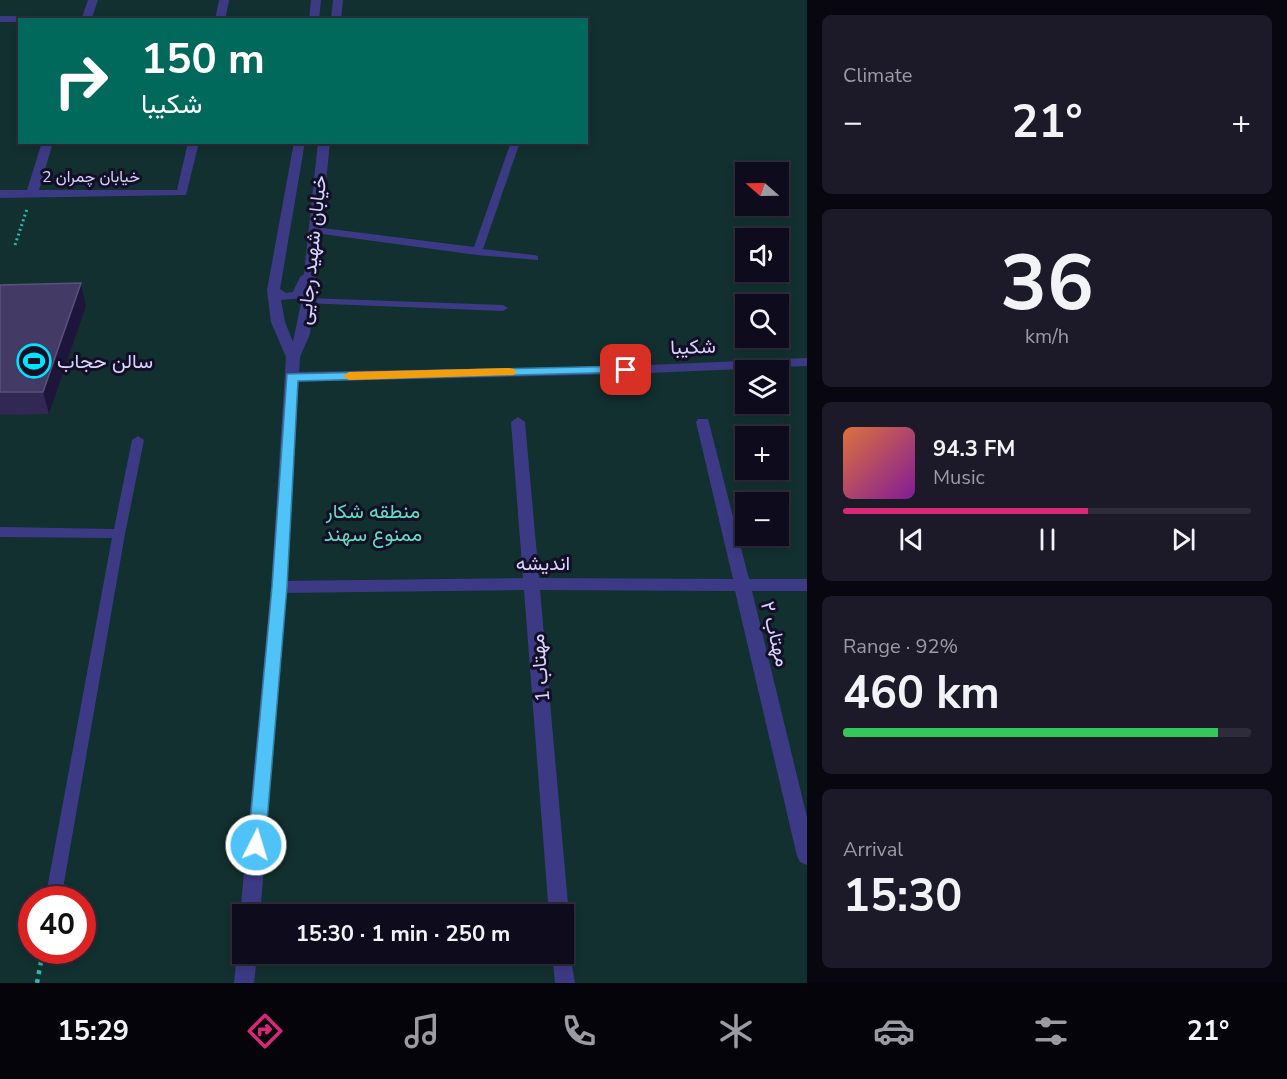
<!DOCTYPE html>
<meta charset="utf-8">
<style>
:root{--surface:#0e0b1c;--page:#1c1929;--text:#f1f3f6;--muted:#9b9ba3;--line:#2e2b3b;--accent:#db2777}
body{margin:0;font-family:"Nunito Sans",Vazirmatn,sans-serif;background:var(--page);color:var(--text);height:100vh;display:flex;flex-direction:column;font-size:22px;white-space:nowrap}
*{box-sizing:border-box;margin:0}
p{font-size:20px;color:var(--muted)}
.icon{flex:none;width:33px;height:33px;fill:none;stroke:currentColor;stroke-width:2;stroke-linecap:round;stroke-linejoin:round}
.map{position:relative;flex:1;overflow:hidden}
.drawer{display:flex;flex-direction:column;gap:15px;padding:15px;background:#08060f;width:480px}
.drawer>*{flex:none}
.top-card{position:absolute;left:18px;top:18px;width:570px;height:126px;border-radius:0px;box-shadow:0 3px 9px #0003,0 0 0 2px var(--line);background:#00695c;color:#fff;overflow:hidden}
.needle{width:39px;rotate:290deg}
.buttons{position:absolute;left:735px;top:162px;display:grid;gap:12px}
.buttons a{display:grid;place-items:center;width:54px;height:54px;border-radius:0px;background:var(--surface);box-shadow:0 3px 9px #0003,0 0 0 2px var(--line);font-size:30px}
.speed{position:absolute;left:18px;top:886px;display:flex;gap:12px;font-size:30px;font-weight:700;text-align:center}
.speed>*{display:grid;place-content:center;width:78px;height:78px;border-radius:50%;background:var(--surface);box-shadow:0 3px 9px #0003,0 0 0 2px var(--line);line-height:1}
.speed .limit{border:9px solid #d22;background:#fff;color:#111}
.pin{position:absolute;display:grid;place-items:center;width:51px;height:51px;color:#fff;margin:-26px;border-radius:12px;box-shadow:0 3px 9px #0006}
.me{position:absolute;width:66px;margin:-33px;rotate:5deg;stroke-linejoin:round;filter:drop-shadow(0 0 4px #0008)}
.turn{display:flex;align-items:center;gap:21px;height:126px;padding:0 24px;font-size:27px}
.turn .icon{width:78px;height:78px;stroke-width:2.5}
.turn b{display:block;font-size:42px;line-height:51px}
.big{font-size:45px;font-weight:700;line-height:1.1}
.drawer .tile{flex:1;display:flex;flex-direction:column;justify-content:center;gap:9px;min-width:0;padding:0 21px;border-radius:9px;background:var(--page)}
.drawer .dial{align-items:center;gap:0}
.dial b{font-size:78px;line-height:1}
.song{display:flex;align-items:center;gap:18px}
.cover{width:72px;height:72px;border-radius:9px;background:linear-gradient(135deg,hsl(20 70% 55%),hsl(290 70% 35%))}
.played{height:6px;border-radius:3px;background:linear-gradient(90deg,var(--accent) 60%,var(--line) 60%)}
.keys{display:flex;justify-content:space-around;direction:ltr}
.heat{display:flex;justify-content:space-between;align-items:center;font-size:33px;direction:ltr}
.charge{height:9px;border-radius:4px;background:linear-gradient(90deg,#34c759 92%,var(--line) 0)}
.trip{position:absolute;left:232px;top:904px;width:342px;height:60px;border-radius:0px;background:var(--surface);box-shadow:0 3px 9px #0003,0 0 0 2px var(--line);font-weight:700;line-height:60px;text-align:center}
.tabs{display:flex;height:96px;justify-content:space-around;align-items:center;background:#06040b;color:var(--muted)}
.tabs .icon{width:42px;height:42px}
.tabs .current{color:var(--accent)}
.tabs b{font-size:27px;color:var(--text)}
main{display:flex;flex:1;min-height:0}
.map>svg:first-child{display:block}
.green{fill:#12302f;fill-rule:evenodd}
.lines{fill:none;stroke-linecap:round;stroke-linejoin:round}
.path-far1{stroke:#2fb8b0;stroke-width:3;stroke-dasharray:2 3;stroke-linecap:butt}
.path{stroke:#2fb8b0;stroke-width:4.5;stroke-dasharray:4 5;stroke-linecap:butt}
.service{fill:#3d3a85;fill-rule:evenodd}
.minor{fill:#3d3a85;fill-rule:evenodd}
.tertiary{fill:#3d3a85;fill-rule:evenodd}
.wall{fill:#312854}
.shaded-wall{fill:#1d163a}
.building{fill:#433a66;stroke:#5a527e;stroke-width:1.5}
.route{fill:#4fc3f7;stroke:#337fa1;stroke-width:1.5}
.slow{fill:#f59e0b}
.labels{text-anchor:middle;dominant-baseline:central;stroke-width:6;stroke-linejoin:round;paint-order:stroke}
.far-street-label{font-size:16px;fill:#d9d4ff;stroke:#130f26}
.street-label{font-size:20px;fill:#d9d4ff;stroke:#130f26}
.poi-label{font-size:20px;fill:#d9d4ff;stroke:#130f26;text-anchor:start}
.park-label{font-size:20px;fill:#5fe0c0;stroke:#130f26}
</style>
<main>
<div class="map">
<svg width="807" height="983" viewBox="0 0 807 983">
<rect width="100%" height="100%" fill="#130f26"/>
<path class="green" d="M0,0H807V983H0ZM20,20H586V142H20ZM746,172H778V206H746ZM746,238H778V272H746ZM746,304H778V338H746ZM746,370H778V404H746ZM746,436H778V470H746ZM746,502H778V536H746ZM32,900H82V951H32ZM243,915H564V954H243Z"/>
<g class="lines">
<polyline class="path-far1" points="15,245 27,209"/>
<polyline class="path" points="37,983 43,951"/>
<g class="service">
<polygon points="511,142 520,142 483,249 534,255 538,256 538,260 477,255 315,233 310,230 315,227 474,247"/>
<polygon points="308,298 503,305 508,308 503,311 304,303 303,301 304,299"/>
<polygon points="138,436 144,440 125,534 61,900 45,900 112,538 0,537 0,527 114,529 132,440"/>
</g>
<g class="minor">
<polygon points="88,0 98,0 91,20 81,20"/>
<polygon points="219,0 229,0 225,20 215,20"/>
<polygon points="42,142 53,142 39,190 177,190 188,142 199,142 186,195 0,198 0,190 27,190"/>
<polygon points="807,358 807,366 626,374 292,382 285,377 292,372 626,366"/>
<polygon points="518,417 525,422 539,578 733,579 696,422 698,419 708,419 749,579 807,579 807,591 752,591 807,817 807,865 800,862 797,856 735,591 540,590 569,915 564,922 564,915 549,915 524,590 279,593 273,591 271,587 273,583 279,581 523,578 511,422"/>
<polygon points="564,945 569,947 575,983 555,983 552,954 564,954"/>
</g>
<g class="tertiary">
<polygon points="311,0 321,0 319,20 309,20"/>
<polygon points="333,0 343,0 341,20 331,20"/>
<polygon points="0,16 138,17 143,20 20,20 20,22 0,22"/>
<path d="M294,142H305L280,289L286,293L293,292L300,277L304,274L318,142H330L314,301L310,334L300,357L287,587L260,915H243V921L240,915L271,587L286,357L271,322L267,290ZM302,298L293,342L285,322L281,300Z"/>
<polygon points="243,946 243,954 257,954 254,983 234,983 237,954"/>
</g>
</g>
<polygon class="wall" points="81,283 86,306 49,414 0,415 0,285"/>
<polygon class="shaded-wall" points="81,283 86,306 49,414 43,392"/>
<polygon class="building" points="81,283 43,392 0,392 0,285"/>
<polygon class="route" points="626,366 630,367 632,370 630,372 298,381 287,587 265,845 262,850 256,852 250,850 248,845 272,587 287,374"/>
<polygon class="slow" points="509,368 514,369 516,372 514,375 349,380 343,376 349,372"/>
<defs>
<g id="stadium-ring" transform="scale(1.725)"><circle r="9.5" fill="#130f26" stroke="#00e5ff" stroke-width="1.5"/><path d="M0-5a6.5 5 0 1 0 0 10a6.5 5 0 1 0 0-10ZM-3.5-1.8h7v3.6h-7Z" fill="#00e5ff"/></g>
</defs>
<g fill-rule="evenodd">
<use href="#stadium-ring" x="34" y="361"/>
</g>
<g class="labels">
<g class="far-street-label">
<text x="91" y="177">خیابان چمران 2</text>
</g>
<g class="street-label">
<text transform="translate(312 250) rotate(-84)">خیابان شهید رجایی</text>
<text transform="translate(693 347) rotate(-2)">شکیبا</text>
<text x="543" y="563">اندیشه</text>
<text transform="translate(775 634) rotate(76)">مهتاب ۲</text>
<text transform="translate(540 668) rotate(-95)">مهتاب 1</text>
</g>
<g class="poi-label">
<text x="57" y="361">سالن حجاب</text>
</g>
<g class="park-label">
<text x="373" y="511">منطقه شکار<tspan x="373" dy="23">ممنوع سهند</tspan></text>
</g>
</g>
</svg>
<div class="buttons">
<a><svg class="needle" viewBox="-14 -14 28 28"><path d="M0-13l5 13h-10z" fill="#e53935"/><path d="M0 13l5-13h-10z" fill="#9b9ba3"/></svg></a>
<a><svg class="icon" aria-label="sound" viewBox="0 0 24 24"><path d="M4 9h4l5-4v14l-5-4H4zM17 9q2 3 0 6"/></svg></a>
<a><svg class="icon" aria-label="search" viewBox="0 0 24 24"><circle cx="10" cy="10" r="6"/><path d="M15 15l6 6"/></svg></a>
<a><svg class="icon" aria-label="layers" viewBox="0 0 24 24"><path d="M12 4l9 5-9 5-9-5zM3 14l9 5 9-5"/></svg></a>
<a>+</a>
<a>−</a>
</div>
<div class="speed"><div class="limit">40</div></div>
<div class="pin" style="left:626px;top:370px;background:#d93025"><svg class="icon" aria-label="arrive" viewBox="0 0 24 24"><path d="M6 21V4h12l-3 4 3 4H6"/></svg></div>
<svg class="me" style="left:256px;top:845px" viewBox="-20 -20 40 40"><circle r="17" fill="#4fc3f7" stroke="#fff" stroke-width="3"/><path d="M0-11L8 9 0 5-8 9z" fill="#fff"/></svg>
<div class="trip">15:30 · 1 min · 250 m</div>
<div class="top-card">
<div class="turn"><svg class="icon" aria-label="right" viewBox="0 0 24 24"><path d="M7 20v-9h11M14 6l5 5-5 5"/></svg><div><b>150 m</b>شکیبا</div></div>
</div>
</div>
<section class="drawer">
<div class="tile"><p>Climate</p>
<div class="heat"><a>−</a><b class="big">21°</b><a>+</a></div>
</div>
<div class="tile dial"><b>36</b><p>km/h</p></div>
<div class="tile">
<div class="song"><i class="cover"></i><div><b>94.3 FM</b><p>Music</p></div></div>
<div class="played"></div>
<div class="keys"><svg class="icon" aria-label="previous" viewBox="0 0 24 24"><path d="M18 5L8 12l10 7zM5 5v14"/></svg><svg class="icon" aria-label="pause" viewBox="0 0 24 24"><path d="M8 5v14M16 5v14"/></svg><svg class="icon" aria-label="next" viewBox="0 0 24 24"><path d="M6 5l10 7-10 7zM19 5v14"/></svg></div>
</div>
<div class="tile"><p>Range · 92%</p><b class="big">460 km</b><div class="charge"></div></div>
<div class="tile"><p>Arrival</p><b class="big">15:30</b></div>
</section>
</main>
<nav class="tabs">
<b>15:29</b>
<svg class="icon current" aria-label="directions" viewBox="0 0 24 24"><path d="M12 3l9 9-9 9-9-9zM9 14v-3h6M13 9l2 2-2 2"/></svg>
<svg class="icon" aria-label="music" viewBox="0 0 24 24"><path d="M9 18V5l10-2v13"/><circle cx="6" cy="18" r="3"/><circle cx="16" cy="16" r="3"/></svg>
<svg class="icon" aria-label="phone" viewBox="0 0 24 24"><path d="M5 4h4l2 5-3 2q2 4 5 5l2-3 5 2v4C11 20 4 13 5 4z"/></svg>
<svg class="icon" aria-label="climate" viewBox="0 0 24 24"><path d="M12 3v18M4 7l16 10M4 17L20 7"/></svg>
<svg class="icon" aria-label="car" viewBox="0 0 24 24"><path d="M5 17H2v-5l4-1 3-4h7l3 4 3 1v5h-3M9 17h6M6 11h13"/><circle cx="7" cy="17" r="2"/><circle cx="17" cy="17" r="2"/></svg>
<svg class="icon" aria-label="filters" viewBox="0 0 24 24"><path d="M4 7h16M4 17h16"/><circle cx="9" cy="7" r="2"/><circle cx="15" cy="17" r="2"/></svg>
<b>21°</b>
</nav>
